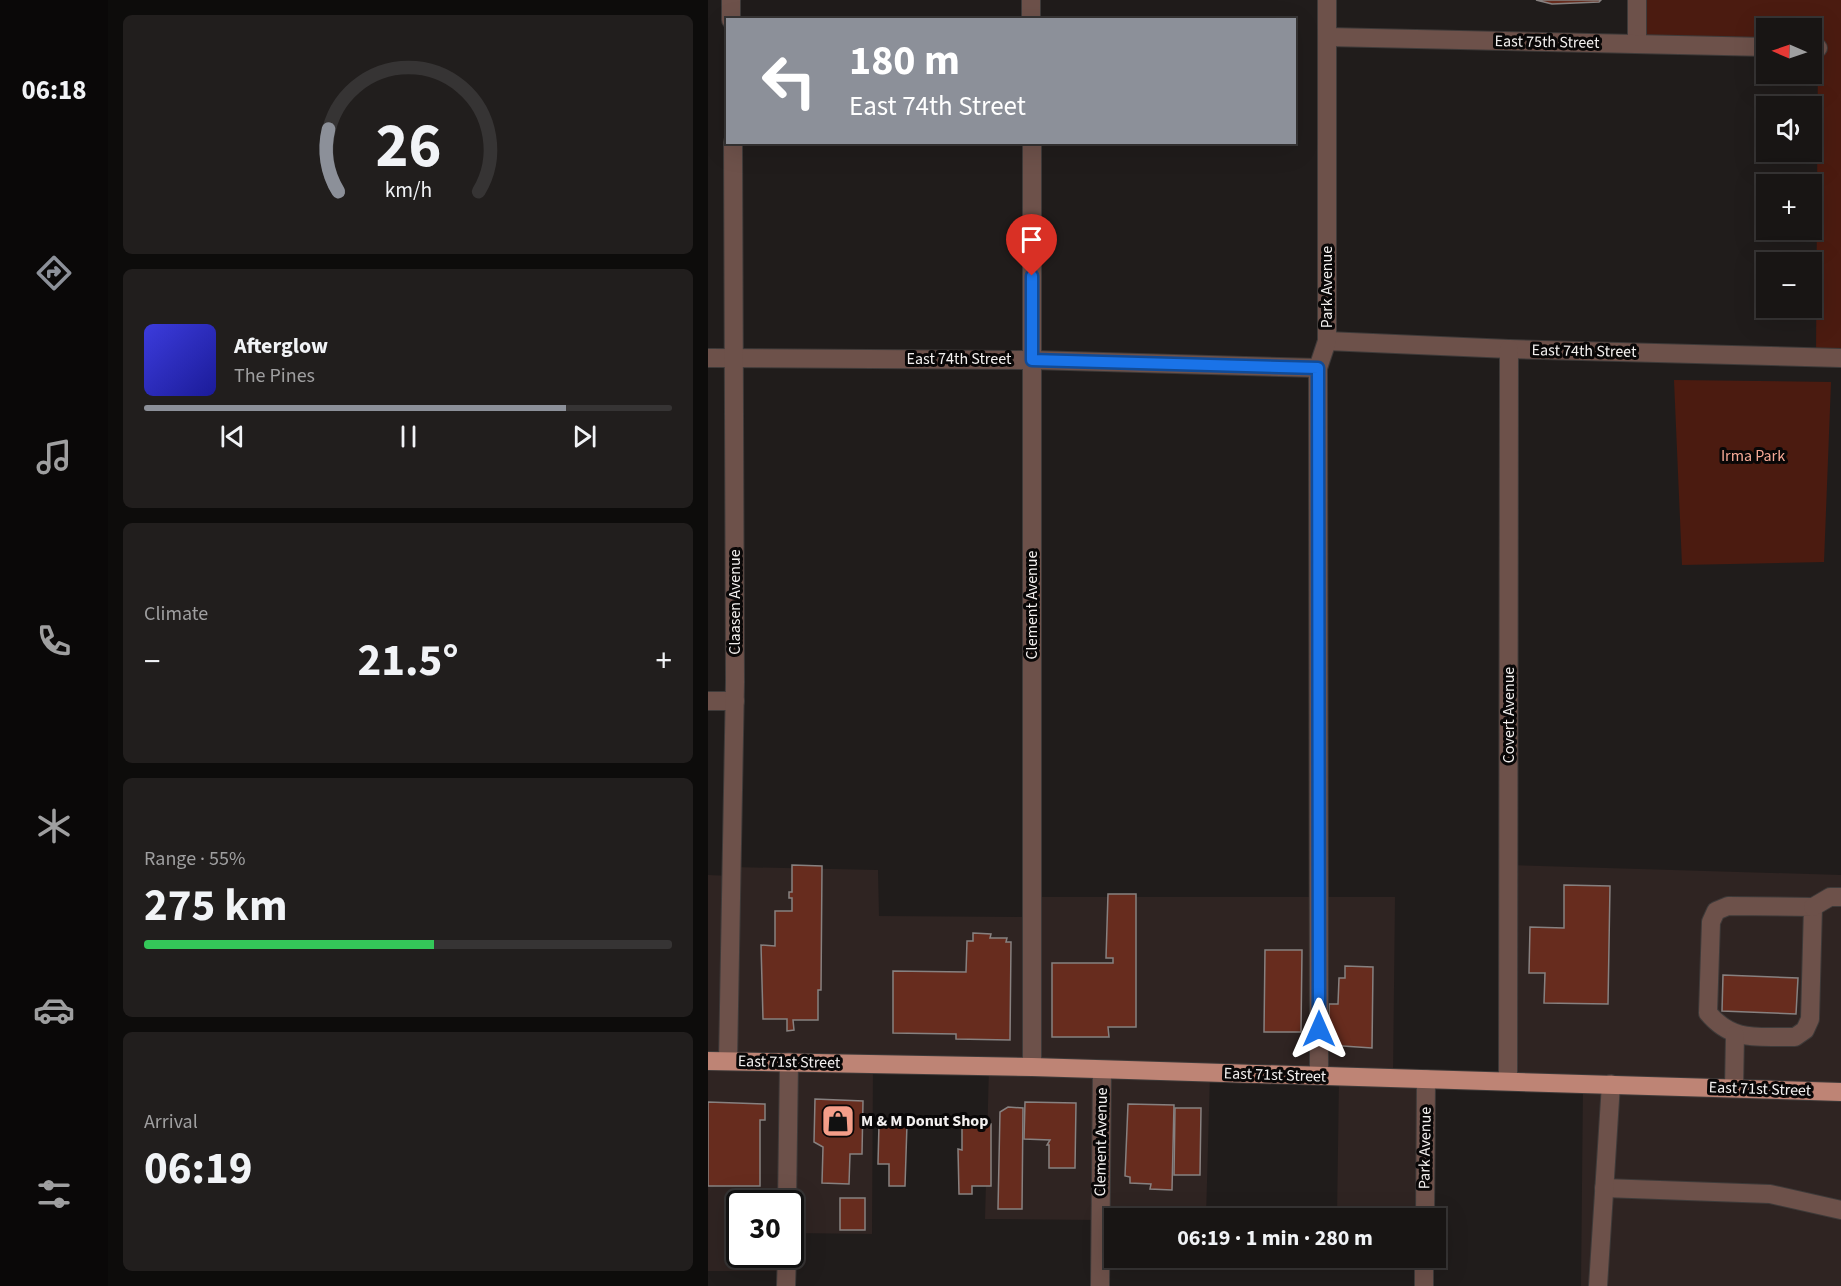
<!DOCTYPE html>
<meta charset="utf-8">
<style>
:root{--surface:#181514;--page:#211e1d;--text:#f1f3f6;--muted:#9f9fa0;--line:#363434;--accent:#8c9099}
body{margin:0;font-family:"Source Sans 3",sans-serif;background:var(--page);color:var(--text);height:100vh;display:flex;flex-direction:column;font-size:22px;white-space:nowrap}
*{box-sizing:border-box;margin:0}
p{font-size:20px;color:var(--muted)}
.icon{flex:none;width:33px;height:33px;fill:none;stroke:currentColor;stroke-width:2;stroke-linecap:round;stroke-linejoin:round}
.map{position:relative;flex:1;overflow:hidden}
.details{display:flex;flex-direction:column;gap:15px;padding:15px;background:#0d0c0b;width:600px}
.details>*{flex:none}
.guide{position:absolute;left:18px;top:18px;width:570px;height:126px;border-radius:0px;box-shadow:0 6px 24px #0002,0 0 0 2px var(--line);background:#8c9099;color:#fff;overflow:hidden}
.needle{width:39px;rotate:272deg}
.fabs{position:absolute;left:1048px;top:18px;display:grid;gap:12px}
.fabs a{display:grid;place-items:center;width:66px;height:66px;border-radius:0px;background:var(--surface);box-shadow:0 6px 24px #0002,0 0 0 2px var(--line);font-size:30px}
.speed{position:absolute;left:18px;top:1190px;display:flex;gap:12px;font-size:30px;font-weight:700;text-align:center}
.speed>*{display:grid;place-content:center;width:78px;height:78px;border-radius:50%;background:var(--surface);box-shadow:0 6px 24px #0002,0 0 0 2px var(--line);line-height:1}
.speed .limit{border:3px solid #111;border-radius:9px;background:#fff;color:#111}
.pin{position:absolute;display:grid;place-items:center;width:51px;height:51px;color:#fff;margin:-62px -26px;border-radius:50% 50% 50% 0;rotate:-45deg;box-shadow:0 0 6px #0007}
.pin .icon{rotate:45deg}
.me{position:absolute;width:66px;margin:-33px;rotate:0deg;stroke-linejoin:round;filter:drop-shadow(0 0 4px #0008)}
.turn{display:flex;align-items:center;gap:21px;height:126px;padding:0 24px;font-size:27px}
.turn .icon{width:78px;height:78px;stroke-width:2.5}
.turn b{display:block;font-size:42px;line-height:51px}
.big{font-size:45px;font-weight:700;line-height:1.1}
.details .card{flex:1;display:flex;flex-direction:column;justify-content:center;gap:9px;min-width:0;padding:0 21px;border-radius:9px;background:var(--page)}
.details .dial{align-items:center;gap:0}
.dial svg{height:156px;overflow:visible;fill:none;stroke:var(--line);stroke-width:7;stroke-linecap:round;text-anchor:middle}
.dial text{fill:var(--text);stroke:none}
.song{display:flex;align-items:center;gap:18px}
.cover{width:72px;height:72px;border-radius:9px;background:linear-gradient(135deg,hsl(240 70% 55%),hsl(240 70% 35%))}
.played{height:6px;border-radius:3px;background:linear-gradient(90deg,var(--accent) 80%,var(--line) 80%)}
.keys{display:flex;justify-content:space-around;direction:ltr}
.heat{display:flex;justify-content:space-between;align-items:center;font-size:33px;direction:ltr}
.charge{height:9px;border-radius:4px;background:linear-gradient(90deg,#34c759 55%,var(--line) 0)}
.trip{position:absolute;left:396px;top:1208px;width:342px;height:60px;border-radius:0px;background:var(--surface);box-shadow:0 6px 24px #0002,0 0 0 2px var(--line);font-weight:700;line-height:60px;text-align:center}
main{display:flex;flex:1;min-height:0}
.dock{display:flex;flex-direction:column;width:108px;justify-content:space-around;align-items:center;background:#0a0808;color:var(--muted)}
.dock .icon{width:42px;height:42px}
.dock .current{color:var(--accent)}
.dock b{font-size:27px;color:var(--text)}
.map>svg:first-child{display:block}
.built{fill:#2f2422}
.green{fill:#4b1b10}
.building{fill:#672c1e;stroke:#878180;stroke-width:1.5}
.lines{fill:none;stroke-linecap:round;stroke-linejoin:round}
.minor-casing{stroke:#3e3a39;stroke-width:20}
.major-casing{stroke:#3e3a39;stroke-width:20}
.minor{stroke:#6d514a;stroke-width:18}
.major{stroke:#be8475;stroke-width:18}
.route-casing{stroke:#114b97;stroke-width:15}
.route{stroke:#1a73e8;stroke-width:10}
.labels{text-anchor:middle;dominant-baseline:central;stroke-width:6;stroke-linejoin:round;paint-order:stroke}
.street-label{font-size:16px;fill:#f3f0ef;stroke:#090707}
.park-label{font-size:16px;fill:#f7aa97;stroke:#090707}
.poi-label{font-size:16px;font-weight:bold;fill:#f3f0ef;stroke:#090707;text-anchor:start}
</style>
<main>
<nav class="dock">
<b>06:18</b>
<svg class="icon current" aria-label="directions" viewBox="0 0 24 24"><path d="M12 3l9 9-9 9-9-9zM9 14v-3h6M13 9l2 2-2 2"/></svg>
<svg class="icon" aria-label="music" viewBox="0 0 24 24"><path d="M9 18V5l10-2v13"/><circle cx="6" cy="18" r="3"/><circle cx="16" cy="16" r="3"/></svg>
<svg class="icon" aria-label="phone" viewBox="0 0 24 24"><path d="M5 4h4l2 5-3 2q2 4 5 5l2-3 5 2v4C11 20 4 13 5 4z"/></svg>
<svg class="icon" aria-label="climate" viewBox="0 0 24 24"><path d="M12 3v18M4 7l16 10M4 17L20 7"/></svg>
<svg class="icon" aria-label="car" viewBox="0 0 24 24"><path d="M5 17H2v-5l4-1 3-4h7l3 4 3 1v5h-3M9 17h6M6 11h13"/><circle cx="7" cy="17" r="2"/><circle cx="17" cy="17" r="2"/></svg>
<svg class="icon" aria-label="filters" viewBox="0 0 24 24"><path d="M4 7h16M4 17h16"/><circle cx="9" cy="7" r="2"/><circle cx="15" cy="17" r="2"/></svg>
</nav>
<section class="details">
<div class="card dial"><svg viewBox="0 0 100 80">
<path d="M14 69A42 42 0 1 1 86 69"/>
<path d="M14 69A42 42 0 0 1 9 37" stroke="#8c9099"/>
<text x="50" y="56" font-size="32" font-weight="700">26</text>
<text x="50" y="72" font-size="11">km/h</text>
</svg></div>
<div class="card">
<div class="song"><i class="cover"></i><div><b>Afterglow</b><p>The Pines</p></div></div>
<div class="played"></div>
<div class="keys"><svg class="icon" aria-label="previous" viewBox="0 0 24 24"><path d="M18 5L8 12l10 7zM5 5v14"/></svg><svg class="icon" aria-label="pause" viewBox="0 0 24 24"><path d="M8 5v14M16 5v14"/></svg><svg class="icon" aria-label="next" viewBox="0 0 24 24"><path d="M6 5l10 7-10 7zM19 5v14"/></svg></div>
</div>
<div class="card"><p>Climate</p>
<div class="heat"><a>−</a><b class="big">21.5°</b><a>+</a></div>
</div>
<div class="card"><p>Range · 55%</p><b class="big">275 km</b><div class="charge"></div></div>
<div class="card"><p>Arrival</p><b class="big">06:19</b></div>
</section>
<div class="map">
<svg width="1133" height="1286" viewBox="0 0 1133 1286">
<rect width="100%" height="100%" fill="#201c1b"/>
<g class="built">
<polygon points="800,865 1133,875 1133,1286 873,1286 875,1083 800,1080"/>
<polygon points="24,867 170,870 171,916 323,917 324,897 687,897 685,1078 718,1079 717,1218 629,1218 631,1077 502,1074 498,1218 406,1218 406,1242 392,1242 392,1220 277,1219 281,1066 165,1064 164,1234 83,1233 82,1203 32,1203 32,1254 79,1254 78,1271 0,1271 0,875 23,876"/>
</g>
<g class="green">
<polygon points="929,0 1133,0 1133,358 1108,357 1110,48 1104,48 1104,28 1059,28 1059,47 929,44"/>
<polygon points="966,380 1123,382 1116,562 974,565"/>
</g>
<g class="building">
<polygon points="828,0 893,0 891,2 844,4"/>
<polygon points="84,865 114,866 113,990 110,990 110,1020 85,1020 86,1030 79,1031 79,1019 55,1019 53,945 67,946 67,911 84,911 84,898 81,898 81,892 84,892"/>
<polygon points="856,885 902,886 900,1004 836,1003 837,973 821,973 822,927 856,928"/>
<polygon points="400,894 428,894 428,1027 400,1027 401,1037 344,1037 344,963 405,963 405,958 398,958"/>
<polygon points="265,933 283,934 282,938 299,938 298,942 303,942 302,1040 248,1039 248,1034 185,1033 185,971 258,972 259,941 265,941"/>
<polygon points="557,950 594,950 593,1032 556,1032"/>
<polygon points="637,966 665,967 664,1048 620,1045 621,1004 630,1004 631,978 637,978"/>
<polygon points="1015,975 1090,978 1088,1014 1014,1011"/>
<polygon points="107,1099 155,1101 154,1154 142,1154 141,1184 114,1183 115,1147 106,1142"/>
<polygon points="0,1102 57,1104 57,1120 52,1120 52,1186 0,1186"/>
<polygon points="317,1102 368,1103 367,1168 341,1168 341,1145 339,1145 342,1140 316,1139"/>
<polygon points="420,1104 466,1105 464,1190 442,1189 443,1184 422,1183 422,1177 417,1176"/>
<polygon points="300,1107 315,1108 314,1209 290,1209 292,1112"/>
<polygon points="467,1108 493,1108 492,1175 466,1175"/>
<polygon points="171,1124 199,1124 197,1186 181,1186 181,1164 170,1164"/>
<polygon points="254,1124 283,1124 283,1186 264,1186 264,1194 251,1194 250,1149 254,1150"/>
<rect x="132" y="1198" width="25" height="32"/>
</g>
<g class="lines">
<g class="minor-casing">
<g id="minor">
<polyline points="23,0 23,20"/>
<polyline points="323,0 323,20"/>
<polyline points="929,0 929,44"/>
<polyline points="620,37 1059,47"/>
<polyline points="1104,48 1110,48"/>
<polyline points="324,142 324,1067"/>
<polyline points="619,341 801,349 1133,358"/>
<polyline points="0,358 325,360 610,368"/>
<polyline points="0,701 27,701"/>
<path d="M1020,906L1105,907L1102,1019L1097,1030L1087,1037C1051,1036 1025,1043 1000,1013L1003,922L1008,911Z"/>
<polyline points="1105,907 1122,897 1133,897"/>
<polyline points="20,1061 27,682 25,142"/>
<polyline points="611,1076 610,368 619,341 619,0"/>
<polyline points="800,1080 801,349"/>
<polyline points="1026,1088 1027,1035"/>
<polyline points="896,1188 1062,1194 1133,1210"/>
<polyline points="79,1203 81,1062"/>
<polyline points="717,1218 718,1079"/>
<polyline points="78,1286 79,1254"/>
<polyline points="392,1286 394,1070"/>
<polyline points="716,1286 716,1257"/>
<polyline points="890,1286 903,1084"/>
</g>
</g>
<g class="major-casing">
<polyline id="major" points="0,1061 324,1067 1133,1092"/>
</g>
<use href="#minor" class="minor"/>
<use href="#major" class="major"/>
</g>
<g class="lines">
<g class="route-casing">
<polyline id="route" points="324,276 324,360 610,368 611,1029"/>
</g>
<use href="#route" class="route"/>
</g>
<defs>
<g id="shop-square" transform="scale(1.725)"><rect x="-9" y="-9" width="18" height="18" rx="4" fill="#f49e89" stroke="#090707"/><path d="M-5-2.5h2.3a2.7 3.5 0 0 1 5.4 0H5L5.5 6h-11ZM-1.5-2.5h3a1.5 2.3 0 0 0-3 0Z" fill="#111"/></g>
</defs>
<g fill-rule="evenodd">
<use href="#shop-square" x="130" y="1121"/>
</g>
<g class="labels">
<g class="street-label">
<text transform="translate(839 42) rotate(1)">East 75th Street</text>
<text transform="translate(619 287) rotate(-90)">Park Avenue</text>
<text transform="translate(876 351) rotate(1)">East 74th Street</text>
<text x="251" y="359">East 74th Street</text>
<text transform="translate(27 602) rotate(-90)">Claasen Avenue</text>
<text transform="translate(324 605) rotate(-90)">Clement Avenue</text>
<text transform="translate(801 715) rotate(-90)">Covert Avenue</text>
<text transform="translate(81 1062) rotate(1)">East 71st Street</text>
<text transform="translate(567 1075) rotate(2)">East 71st Street</text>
<text transform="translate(1052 1089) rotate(2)">East 71st Street</text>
<text transform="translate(393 1142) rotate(-89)">Clement Avenue</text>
<text transform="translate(717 1148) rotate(-89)">Park Avenue</text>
</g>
<g class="park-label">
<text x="1045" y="456">Irma Park</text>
</g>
<g class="poi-label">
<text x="153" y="1121">M &amp; M Donut Shop</text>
</g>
</g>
</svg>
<div class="fabs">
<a><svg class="needle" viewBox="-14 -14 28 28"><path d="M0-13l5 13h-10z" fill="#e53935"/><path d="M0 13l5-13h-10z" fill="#9f9fa0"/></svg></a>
<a><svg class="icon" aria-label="sound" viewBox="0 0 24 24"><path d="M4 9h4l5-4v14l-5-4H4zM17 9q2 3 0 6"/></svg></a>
<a>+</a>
<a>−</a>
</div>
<div class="speed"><div class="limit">30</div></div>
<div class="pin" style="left:324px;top:276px;background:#d93025"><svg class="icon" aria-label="arrive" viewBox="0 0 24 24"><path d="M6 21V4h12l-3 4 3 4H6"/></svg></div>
<svg class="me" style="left:611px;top:1029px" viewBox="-20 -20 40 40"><path d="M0-17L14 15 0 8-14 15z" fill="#1a73e8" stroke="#fff" stroke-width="4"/></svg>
<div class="trip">06:19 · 1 min · 280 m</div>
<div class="guide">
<div class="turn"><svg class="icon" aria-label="left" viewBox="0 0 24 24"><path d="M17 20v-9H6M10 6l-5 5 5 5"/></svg><div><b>180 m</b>East 74th Street</div></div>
</div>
</div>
</main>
